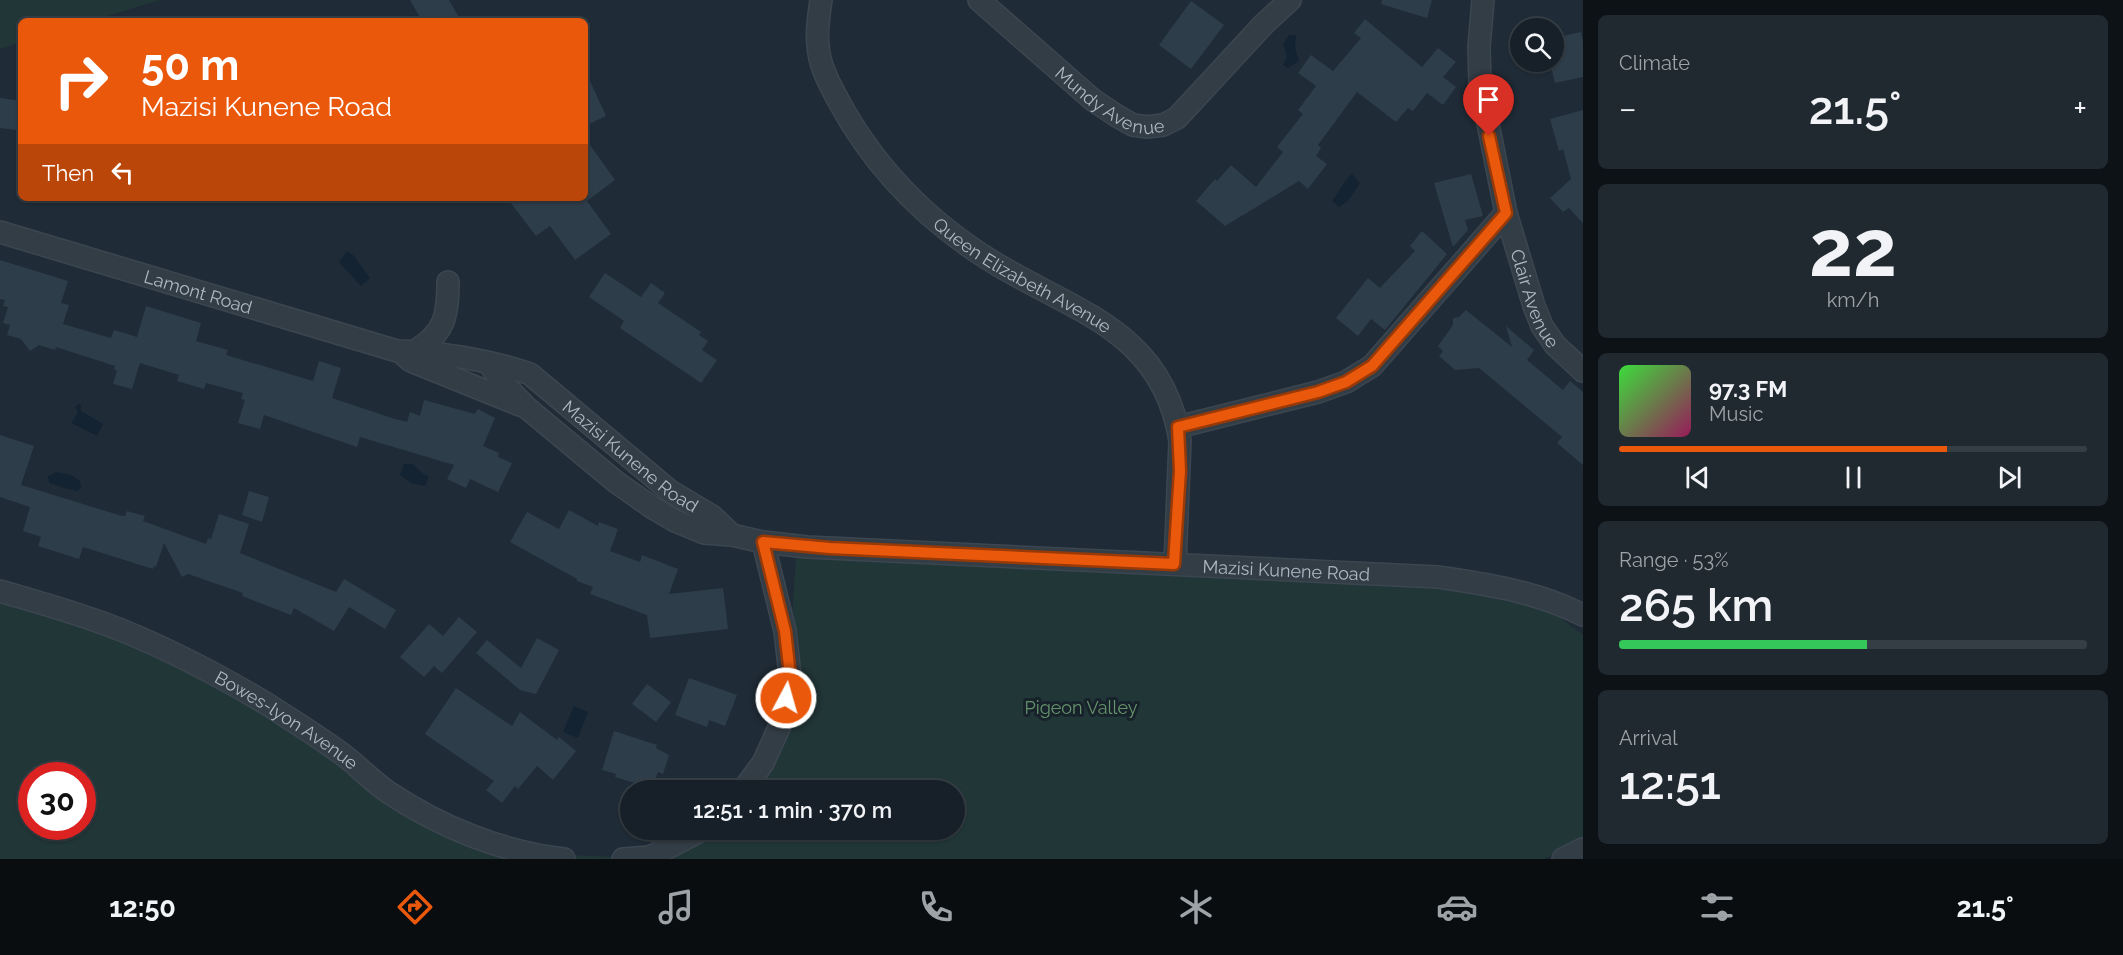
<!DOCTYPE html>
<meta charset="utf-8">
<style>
:root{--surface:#172028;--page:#202830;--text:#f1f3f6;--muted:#9ea3a8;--line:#363e45;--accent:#ea580c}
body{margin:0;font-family:Raleway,sans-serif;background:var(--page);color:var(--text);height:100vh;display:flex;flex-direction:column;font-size:22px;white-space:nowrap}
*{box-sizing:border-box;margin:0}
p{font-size:20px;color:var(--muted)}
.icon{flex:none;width:33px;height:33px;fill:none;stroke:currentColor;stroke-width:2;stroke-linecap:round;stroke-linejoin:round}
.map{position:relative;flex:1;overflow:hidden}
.details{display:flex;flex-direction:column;gap:15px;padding:15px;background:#0d1216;width:540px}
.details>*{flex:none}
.guide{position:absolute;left:18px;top:18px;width:570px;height:183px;border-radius:9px;box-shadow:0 2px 4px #0004,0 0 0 2px var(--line);background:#ea580c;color:#fff;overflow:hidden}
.controls{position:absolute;left:1510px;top:18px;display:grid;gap:12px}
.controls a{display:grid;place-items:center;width:54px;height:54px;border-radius:50%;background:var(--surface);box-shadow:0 2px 4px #0004,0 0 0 2px var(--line);font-size:30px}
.speed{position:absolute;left:18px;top:762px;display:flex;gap:12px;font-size:30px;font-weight:700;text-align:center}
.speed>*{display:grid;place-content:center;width:78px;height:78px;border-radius:50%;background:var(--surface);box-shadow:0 2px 4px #0004,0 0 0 2px var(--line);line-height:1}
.speed .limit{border:9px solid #d22;background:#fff;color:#111}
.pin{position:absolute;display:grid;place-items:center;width:51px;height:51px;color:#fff;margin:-62px -26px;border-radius:50% 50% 50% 0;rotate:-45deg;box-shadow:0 0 6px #0007}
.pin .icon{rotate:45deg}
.me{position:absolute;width:66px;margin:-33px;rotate:6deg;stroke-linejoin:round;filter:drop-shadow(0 0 4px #0008)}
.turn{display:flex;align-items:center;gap:21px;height:126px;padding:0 24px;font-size:27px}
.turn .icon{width:78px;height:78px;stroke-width:2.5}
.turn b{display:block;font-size:42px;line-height:51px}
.then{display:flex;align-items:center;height:57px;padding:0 24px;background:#0003;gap:12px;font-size:22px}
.big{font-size:45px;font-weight:600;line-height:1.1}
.details .card{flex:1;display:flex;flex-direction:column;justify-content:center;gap:9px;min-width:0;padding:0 21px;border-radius:9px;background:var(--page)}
.details .dial{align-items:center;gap:0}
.dial b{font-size:78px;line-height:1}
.song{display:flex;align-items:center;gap:18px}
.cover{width:72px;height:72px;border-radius:9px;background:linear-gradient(135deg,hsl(120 70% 55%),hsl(330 70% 35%))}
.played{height:6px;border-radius:3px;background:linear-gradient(90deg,var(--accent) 70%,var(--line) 70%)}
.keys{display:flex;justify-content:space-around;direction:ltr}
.heat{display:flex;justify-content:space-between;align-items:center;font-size:33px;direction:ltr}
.charge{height:9px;border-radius:4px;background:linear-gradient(90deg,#34c759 53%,var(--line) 0)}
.trip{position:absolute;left:620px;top:780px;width:345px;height:60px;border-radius:30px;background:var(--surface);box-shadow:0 2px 4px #0004,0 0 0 2px var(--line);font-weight:600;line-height:60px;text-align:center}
.dock{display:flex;height:96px;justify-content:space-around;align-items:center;background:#090d10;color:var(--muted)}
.dock .icon{width:42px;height:42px}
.dock .selected{color:var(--accent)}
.dock b{font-size:27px;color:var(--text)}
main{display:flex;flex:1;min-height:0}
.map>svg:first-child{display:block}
.green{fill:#213637;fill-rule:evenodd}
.water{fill:#142332}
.building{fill:#2e3d4a}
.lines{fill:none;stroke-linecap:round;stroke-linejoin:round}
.minor-casing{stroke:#3c4650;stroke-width:24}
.minor{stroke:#333d46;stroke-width:21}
.route-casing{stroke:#983908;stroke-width:15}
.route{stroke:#ea580c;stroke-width:10}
.labels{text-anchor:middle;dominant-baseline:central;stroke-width:6;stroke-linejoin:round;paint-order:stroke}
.street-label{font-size:18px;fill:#adb8c3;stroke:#18222b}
.park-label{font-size:18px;fill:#65936b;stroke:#18222b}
</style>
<main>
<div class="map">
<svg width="1583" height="859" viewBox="0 0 1583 859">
<rect width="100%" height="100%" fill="#1f2b36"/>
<g class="green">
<polygon points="0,0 160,0 91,21 21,21 21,42 0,49"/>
<path d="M797,542L1514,583L1583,635V837L1545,859H0V587L221,674L388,793L545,854L617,857L657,847L695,830H954V790H737L782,705L790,649ZM32,776H82V826H32Z"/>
</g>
<g class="water">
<polygon points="1289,35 1296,35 1295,48 1299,61 1288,68 1283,65 1287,56 1283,44"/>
<path d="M1352,174L1360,183L1348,201L1339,207L1332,201C1340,192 1343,180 1352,174Z"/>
<polygon points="347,251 354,256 370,278 361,286 339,262"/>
<polygon points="79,404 81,406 81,411 103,424 97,436 71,423 78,413 75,407"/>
<polygon points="404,464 413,464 423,474 429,476 425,486 411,483 400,475"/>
<path d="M56,472L71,475L80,481L81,488L77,491C75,491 51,484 49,483L48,476Z"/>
<polygon points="574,706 588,712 578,738 563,732"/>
</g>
<g class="building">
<polygon points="410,0 449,0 461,21 422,21"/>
<polygon points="1382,0 1432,0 1427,18 1381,4"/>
<polygon points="1191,1 1224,25 1191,69 1159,45"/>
<polygon points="1365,19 1422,67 1438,48 1456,62 1443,77 1456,87 1443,105 1427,93 1413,111 1408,108 1396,122 1357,92 1318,145 1321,148 1316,156 1327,164 1308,189 1299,181 1225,226 1196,201 1215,179 1217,181 1231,165 1256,187 1283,152 1277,147 1303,114 1298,110 1316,86 1298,73 1311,55 1333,71 1361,38 1354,33"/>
<polygon points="1581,32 1583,42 1583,77 1555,83 1550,62 1554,62 1554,38"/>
<polygon points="585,70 606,116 585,126"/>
<polygon points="0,98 21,101 16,130 0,128"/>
<polygon points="1583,110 1583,223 1569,208 1563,212 1550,198 1571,179 1563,149 1559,151 1550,119"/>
<polygon points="585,138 615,180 587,201 611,234 575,260 550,226 536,236 507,198 585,199"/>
<polygon points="1471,174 1483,216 1465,220 1468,230 1453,247 1434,183"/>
<polygon points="1422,231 1447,254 1385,330 1371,319 1358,336 1336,318 1368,278 1380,288 1415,251 1410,246"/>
<polygon points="0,260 68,281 61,303 69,305 63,324 111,338 114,330 137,337 146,306 201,323 196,341 228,350 226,355 313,381 319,361 341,368 332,398 395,419 407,422 410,412 420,416 424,400 475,414 478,409 495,418 483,446 499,453 498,457 512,463 498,492 470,479 466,488 447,479 454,465 360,437 357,447 264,415 260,429 238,423 245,400 241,399 243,393 206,383 204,389 177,381 179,375 140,363 132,389 113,384 117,371 114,369 115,366 56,347 55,350 39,345 30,351 21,339 7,335 10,325 3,323 8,307 3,306 5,300 0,299"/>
<polygon points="605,273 641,297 651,283 665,293 658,303 701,332 699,335 708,341 702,350 717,360 701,383 620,328 624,321 589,297"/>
<polygon points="1466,310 1512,347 1506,326 1534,350 1527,360 1563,390 1570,381 1583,392 1583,465 1557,443 1562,437 1479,368 1455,370 1439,356 1443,351 1438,346 1453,325 1453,318 1459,317"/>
<polygon points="0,435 34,446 21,485 122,516 125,516 127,511 145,516 143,521 206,544 208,538 211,539 219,514 249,524 240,553 336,592 344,579 396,610 385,629 349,607 334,631 294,608 291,615 242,596 243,593 188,574 182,577 164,543 156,567 154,566 153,569 83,547 79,559 38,546 41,537 23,531 30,507 0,497"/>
<polygon points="249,491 269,497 262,522 242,515"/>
<polygon points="569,510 598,526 599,522 618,529 610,551 640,562 642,555 678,569 669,594 723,588 728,629 650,638 647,615 590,594 593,587 577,581 577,579 510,542 527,512 559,529"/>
<polygon points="459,617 477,632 442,673 434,666 424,677 400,657 429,624 443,636"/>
<polygon points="537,638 559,650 536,694 520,690 476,653 487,640 521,668"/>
<polygon points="689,678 737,695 725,726 709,720 707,727 675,715"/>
<polygon points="647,684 671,702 656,722 632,704"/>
<polygon points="456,688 512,726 520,712 557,740 559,737 576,751 553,780 537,766 518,789 515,786 502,803 486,790 494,781 425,734"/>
<polygon points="614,731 657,745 656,748 669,755 663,774 658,772 652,788 615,777 616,774 602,770"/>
</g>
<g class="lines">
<g class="minor-casing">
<g id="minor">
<path id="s1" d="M821,0C819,15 816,30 818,45C819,65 829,83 838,100C874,167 928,222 993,262C1074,312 1163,330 1180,441L1175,564"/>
<path id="s2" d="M979,0L1093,100L1117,116L1133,125L1147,127L1163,125L1177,118L1264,24L1290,0"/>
<path id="s3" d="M1483,0L1479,47L1480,84L1506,213L1534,306L1542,326L1555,345L1583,371"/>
<path id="s4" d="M0,232L397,351C439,352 490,360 530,374L670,491L712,516L732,535"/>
<path d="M415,351C445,333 448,315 448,282"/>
<polyline points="405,356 411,361 520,405"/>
<path id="s5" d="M489,363L500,380L527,408L616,482L653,508L675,521L704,533L732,535L763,542L807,547L1438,577C1490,585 1535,591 1583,615"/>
<polyline points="1178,427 1318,392 1346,382 1372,366 1506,213"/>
<path id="s6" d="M0,591C41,603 82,614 121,630C171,650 220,676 267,704C293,721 321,738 346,757C360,768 373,782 388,792C440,827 502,852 564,859"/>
<polyline points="743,790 763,763 782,721 790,675 785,631 763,542"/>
<polyline points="623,859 650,857 702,830"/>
<polyline points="1563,859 1583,849"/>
</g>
</g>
<use href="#minor" class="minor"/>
</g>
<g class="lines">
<g class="route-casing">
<polyline id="route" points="786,698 790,675 785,631 763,542 830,548 1174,564 1180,471 1178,427 1318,392 1346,382 1372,366 1506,213 1489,136"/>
</g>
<use href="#route" class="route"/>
</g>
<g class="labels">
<g class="street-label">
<text stroke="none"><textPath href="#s2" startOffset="168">Mundy Avenue</textPath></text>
<text stroke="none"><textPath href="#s1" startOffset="363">Queen Elizabeth Avenue</textPath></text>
<text stroke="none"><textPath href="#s4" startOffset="207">Lamont Road</textPath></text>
<text stroke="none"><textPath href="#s3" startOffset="306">Clair Avenue</textPath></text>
<text stroke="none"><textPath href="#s4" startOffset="680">Mazisi Kunene Road</textPath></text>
<text stroke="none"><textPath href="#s5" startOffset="861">Mazisi Kunene Road</textPath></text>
<text stroke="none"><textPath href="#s6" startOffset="316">Bowes-lyon Avenue</textPath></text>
</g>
<g class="park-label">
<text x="1081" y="707">Pigeon Valley</text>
</g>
</g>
</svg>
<div class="controls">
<a><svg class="icon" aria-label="search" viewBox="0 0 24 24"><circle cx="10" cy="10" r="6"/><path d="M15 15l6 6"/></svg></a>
</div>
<div class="speed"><div class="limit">30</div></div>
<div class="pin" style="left:1489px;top:136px;background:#d93025"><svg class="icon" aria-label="arrive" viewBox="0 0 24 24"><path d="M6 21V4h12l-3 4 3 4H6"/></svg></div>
<svg class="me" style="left:786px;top:698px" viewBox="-20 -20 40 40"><circle r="17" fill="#ea580c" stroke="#fff" stroke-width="3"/><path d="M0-11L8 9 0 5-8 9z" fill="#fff"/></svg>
<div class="trip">12:51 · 1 min · 370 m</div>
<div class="guide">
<div class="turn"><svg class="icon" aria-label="right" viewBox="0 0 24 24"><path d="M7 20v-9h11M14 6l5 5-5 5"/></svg><div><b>50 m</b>Mazisi Kunene Road</div></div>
<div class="then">Then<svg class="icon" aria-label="left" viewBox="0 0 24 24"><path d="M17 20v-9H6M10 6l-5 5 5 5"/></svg></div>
</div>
</div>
<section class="details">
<div class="card"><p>Climate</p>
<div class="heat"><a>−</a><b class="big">21.5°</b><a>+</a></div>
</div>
<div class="card dial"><b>22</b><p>km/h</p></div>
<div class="card">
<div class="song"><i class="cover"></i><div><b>97.3 FM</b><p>Music</p></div></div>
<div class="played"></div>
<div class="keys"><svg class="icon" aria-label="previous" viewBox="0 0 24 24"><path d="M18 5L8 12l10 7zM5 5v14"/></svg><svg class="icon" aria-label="pause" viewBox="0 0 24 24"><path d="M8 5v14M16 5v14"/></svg><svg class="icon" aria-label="next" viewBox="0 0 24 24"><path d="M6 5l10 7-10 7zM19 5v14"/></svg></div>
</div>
<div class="card"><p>Range · 53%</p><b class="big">265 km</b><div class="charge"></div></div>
<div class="card"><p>Arrival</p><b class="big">12:51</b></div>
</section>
</main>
<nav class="dock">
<b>12:50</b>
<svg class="icon selected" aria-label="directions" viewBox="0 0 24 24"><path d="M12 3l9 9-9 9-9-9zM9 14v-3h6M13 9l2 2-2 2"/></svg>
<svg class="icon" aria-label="music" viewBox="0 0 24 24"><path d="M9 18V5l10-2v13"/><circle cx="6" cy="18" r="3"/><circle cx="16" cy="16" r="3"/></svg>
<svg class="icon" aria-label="phone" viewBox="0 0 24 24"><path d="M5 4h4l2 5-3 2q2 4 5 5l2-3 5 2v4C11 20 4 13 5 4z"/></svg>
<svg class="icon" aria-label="climate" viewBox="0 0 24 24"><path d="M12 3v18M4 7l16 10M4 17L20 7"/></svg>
<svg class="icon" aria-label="car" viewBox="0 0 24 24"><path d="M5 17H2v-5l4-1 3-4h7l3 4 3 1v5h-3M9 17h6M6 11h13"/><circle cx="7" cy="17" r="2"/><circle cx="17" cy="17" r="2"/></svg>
<svg class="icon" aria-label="filters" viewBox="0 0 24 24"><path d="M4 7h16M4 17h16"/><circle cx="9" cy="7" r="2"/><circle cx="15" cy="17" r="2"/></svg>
<b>21.5°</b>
</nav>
